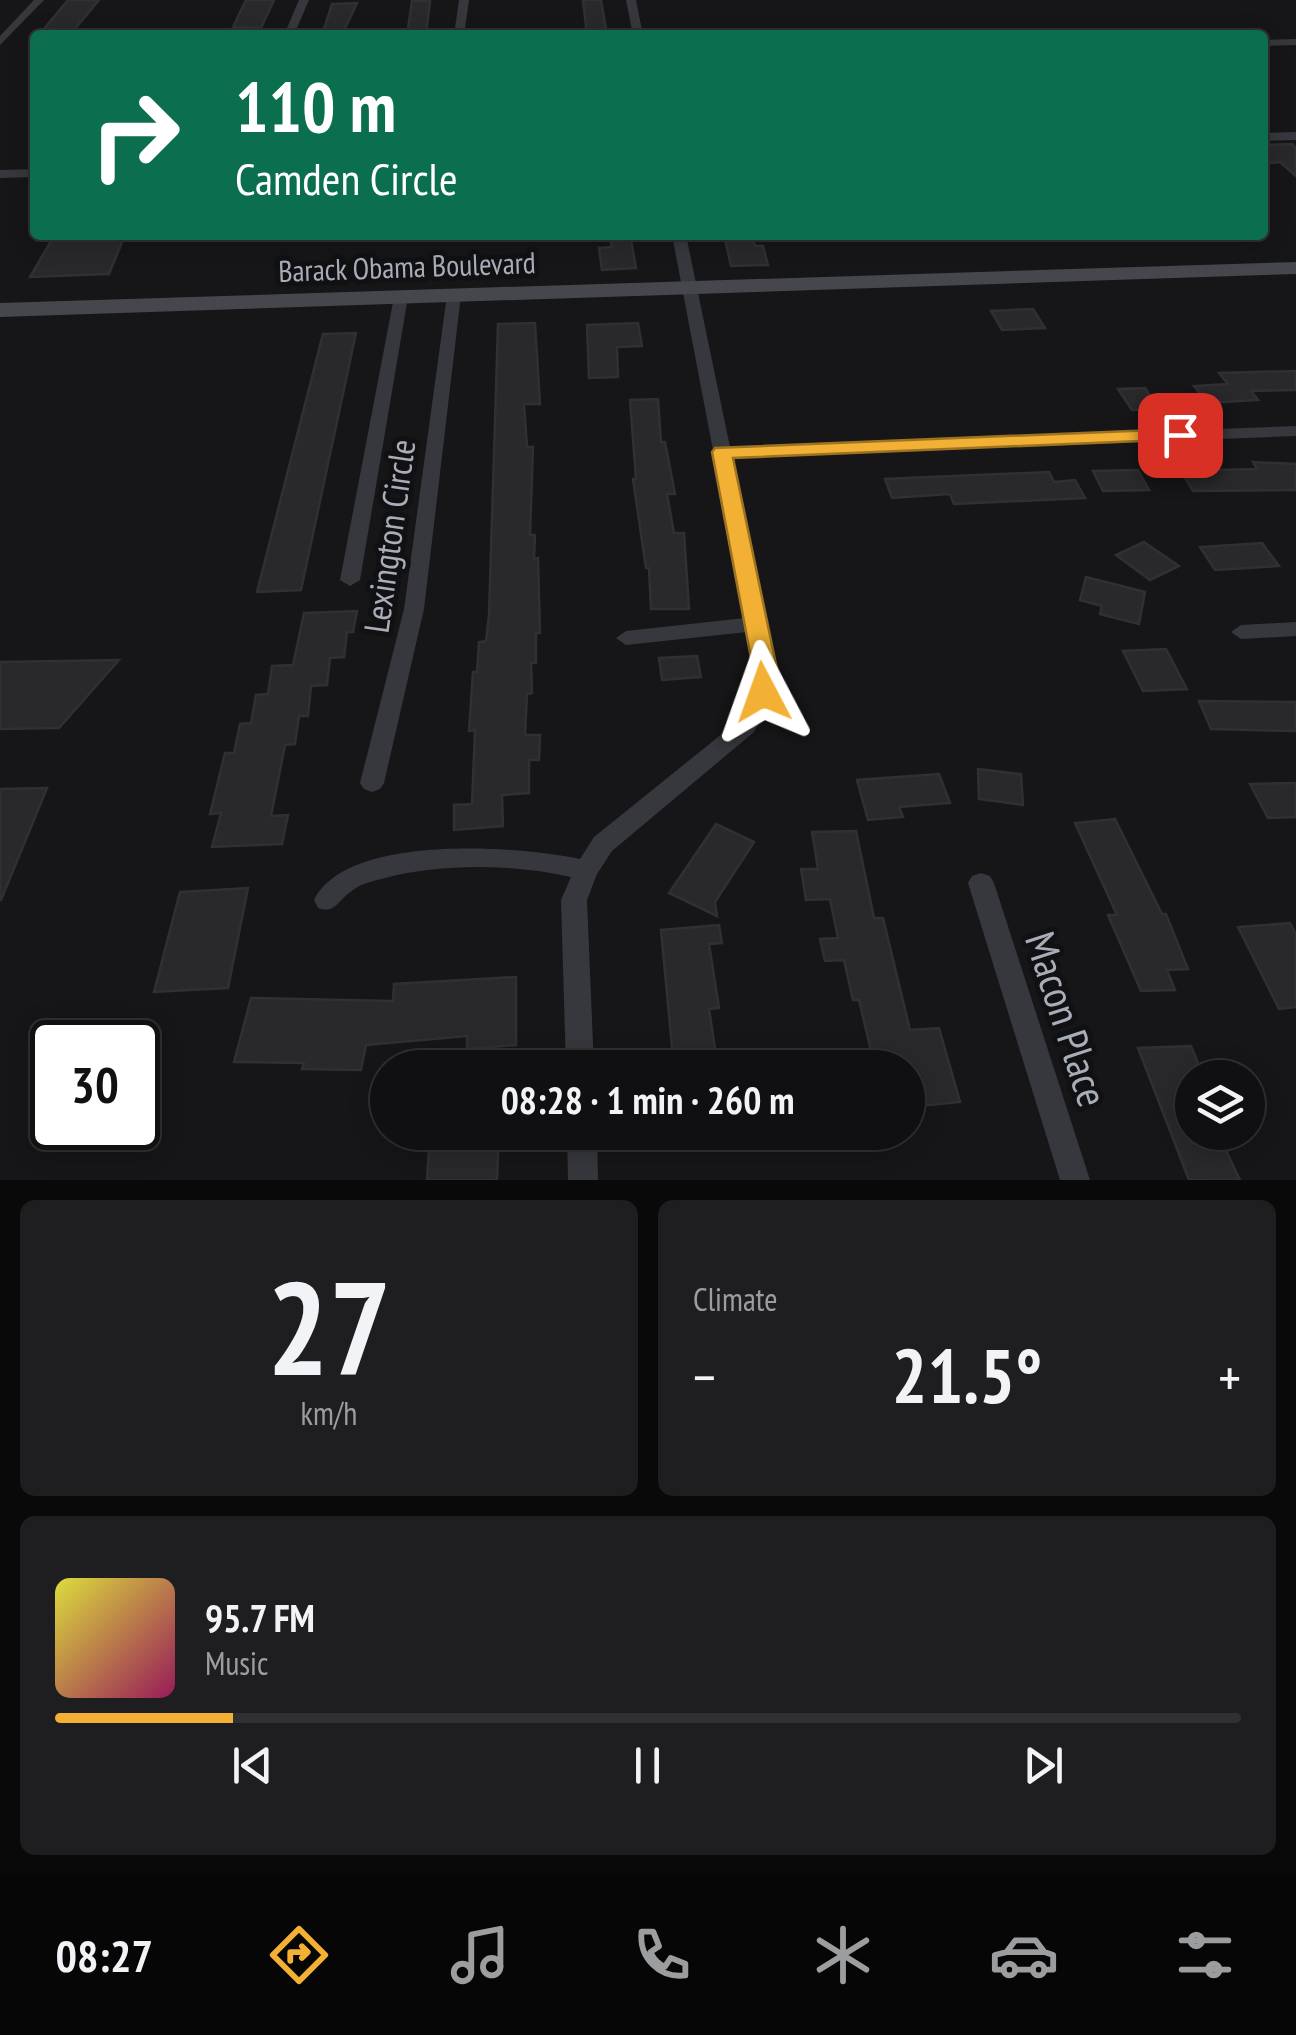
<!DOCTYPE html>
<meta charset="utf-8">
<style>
:root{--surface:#101012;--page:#1e1e20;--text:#f1f3f6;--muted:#9c9d9f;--line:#303032;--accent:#f2b134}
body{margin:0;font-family:"PT Sans Narrow",sans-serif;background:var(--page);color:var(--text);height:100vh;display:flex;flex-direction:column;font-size:38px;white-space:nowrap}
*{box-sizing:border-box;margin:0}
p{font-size:32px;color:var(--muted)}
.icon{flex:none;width:55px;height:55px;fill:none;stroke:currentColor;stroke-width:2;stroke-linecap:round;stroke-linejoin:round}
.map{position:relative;height:1180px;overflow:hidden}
.side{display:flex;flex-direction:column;gap:20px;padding:20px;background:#09090a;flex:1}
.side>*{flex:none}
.top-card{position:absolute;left:30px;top:30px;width:1238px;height:210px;border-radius:10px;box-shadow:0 5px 25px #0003,0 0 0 2px var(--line);background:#0b6e4f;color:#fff;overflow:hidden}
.tools{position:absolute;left:1175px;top:1060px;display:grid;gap:20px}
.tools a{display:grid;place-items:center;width:90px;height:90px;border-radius:50%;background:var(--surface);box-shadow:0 5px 25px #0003,0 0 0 2px var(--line);font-size:50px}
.speed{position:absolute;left:30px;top:1020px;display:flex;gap:20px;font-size:50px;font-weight:700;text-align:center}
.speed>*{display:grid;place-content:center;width:130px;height:130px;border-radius:50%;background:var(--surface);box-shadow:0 5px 25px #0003,0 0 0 2px var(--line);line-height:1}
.speed .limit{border:5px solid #111;border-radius:15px;background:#fff;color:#111}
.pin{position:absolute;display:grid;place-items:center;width:85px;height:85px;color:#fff;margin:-42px;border-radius:20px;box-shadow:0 5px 15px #0006}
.me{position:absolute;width:110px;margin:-55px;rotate:356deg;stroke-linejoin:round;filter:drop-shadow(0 0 8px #0008)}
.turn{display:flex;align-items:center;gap:35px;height:210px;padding:0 40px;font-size:45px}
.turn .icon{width:130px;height:130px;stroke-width:2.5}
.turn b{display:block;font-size:70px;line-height:85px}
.big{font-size:75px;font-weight:700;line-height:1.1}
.side .widget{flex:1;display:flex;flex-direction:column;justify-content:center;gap:15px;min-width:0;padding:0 35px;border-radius:15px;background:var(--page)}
.side .dial{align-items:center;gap:0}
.dial b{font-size:130px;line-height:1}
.song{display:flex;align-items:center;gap:30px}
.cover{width:120px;height:120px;border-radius:15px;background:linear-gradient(135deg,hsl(60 70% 55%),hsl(330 70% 35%))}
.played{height:10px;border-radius:5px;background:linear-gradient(90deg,var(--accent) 15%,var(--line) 15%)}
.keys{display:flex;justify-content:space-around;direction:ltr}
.heat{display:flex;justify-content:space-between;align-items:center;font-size:55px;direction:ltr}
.side .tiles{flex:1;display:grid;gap:20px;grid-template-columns:1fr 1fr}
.widget:last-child{grid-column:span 2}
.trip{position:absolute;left:370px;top:1050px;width:555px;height:100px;border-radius:50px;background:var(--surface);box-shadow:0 5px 25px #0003,0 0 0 2px var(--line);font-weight:700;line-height:100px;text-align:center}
.menu{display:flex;height:160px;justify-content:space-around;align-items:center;background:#060607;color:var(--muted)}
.menu .icon{width:70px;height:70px}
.menu .active{color:var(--accent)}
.menu b{font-size:45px;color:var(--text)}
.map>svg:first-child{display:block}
.building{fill:#29292c;stroke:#303034;stroke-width:2.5}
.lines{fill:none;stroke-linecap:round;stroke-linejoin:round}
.minor{fill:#37383d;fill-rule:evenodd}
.secondary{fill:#45474d;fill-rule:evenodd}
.route{fill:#f2b134;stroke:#9d7322;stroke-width:2.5}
.labels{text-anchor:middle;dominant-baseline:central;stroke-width:10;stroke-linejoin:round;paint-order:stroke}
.far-street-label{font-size:30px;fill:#a8adb8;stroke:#111113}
.street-label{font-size:35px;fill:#a8adb8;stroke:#111113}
.near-street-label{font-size:42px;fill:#a8adb8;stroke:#111113}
</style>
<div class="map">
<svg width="1296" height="1180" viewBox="0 0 1296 1180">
<rect width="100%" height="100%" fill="#161618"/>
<g class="building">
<polygon points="68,0 99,0 73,31 39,35"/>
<polygon points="246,0 274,0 261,28 233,27"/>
<polygon points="583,0 601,0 607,35 587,35"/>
<polygon points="412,1 430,1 426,35 407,35"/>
<polygon points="357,3 342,35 322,35 332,4"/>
<polygon points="1292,144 1296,148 1296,176 1280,162 1270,163 1262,156 1262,145"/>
<polygon points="125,235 109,274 30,277 54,236"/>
<polygon points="610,235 630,235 636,268 602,270 599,248 612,247"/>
<polygon points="724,235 751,235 755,246 763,246 768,265 731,266"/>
<polygon points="1033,309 1045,328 1002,330 991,311"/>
<polygon points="535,323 540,404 524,404 527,447 533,447 530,535 535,535 534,559 538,558 540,633 536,633 536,663 531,663 532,693 527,694 525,735 540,735 539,760 529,760 529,793 502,795 503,826 454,830 454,805 472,804 475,730 469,731 473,672 477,672 479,642 486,641 489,615 498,324"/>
<polygon points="638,323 642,346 617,347 618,377 589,378 587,325"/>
<polygon points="356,333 301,590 257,592 323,334"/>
<polygon points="1296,371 1296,390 1251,391 1258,400 1208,403 1194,386 1228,384 1219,373"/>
<polygon points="1145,388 1159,409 1132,410 1118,389"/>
<polygon points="658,399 661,442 665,442 675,494 667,494 674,533 684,533 689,609 651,609 649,568 646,568 633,479 636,479 630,400"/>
<polygon points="1253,462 1296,464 1296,490 1193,491 1181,471 1257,469"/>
<polygon points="1138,470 1149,490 1103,491 1093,471"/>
<polygon points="1049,472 1054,482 1075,480 1085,498 954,504 950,494 892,498 885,479"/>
<polygon points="1144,542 1179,566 1150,580 1116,555"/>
<polygon points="1262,543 1279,566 1215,570 1200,547"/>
<polygon points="1086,577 1145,592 1139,624 1100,614 1102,606 1080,600"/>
<polygon points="357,611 353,632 347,632 344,657 330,658 327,685 311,686 308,716 299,716 295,744 285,745 271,816 288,815 282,844 212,847 221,813 210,814 225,753 234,753 240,724 251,723 256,695 268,694 272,666 293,665 304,613"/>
<polygon points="1166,649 1187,689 1143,691 1123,651"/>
<polygon points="697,656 701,677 662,680 659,658"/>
<polygon points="119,660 59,728 0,729 0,662"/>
<polygon points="1199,701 1296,702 1296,731 1211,729"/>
<polygon points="978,769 1021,774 1023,805 979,799"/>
<polygon points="939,774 950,803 899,807 903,817 868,820 857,780"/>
<polygon points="1296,783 1296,817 1268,818 1250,784"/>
<polygon points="47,788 1,900 0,900 0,789"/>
<polygon points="1115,819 1162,914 1166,914 1188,969 1167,970 1175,990 1141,991 1108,915 1117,915 1075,823"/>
<polygon points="716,824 754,842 715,902 717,916 669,893"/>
<polygon points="856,831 874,918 883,918 910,1030 939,1028 960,1102 911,1107 908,1068 875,1068 859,1000 853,1000 844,960 825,961 820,939 838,938 830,899 806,900 801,869 818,869 812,832"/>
<polygon points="248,888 228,988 154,992 180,892"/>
<polygon points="1290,923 1296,934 1296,1007 1279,1009 1238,927"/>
<polygon points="719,925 722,943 709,944 719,1008 709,1009 718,1068 674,1068 661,930"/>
<polygon points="516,977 516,1045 467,1049 467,1036 366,1045 361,1070 302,1069 304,1063 234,1062 251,998 393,1001 394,984"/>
<polygon points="1191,1046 1204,1078 1192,1078 1192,1143 1221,1140 1240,1180 1189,1180 1138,1048"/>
<polygon points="499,1132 497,1180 427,1180 430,1134"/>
</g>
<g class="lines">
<g class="minor">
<polygon points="34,0 44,0 0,45 0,36"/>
<polygon points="299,0 309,0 294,35 284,35"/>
<polygon points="459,0 469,0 464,35 454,35"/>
<polygon points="626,0 636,0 643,35 633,35"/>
<polygon points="1296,39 1296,45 1262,46 1262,40"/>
<polygon points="1296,132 1296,140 1262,141 1262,133"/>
<polygon points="35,169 35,177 0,178 0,170"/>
<path d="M672,235H686L730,447L1296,426V436L732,458L777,674L774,692L754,732L612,851L597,874L587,900L594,1068H566L561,900L571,877C513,864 442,863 385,878C373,881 359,884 349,893C337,902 335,914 318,908L314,900C347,833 518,846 580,859L594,837L738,721L752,692L755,674L747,632L626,645L616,638L626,631L745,618Z"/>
<polygon points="454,291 461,295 424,609 384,783 380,789 372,792 364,789 360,783 404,609 447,295"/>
<polygon points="401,293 408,297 360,580 350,586 340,580 394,297"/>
<polygon points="1296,622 1296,636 1241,639 1231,632 1241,625"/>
<polygon points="981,873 990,876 994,883 1090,1180 1060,1180 968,883 972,876"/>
<polygon points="567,1132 597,1132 598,1180 568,1180"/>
</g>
<polygon class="secondary" points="1296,262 1296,274 0,317 0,303"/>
</g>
<polygon class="route" points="1180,429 1190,435 1187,439 733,458 778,674 772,698 754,698 750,692 754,674 712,452 715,448"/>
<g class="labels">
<g class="far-street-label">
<text transform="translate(407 266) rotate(-2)">Barack Obama Boulevard</text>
</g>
<g class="street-label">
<text transform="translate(389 536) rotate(-82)">Lexington Circle</text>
</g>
<g class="near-street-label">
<text transform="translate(1067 1019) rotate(72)">Macon Place</text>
</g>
</g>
</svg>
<div class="tools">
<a><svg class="icon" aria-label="layers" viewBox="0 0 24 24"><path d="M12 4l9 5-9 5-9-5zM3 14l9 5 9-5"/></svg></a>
</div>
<div class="speed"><div class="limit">30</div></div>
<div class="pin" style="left:1180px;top:435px;background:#d93025"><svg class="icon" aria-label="arrive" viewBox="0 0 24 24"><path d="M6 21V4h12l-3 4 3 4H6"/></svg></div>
<svg class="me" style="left:763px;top:692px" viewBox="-20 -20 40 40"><path d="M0-17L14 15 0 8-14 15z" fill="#f2b134" stroke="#fff" stroke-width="4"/></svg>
<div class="trip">08:28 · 1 min · 260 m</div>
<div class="top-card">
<div class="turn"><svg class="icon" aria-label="right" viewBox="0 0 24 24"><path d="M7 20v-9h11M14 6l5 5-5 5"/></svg><div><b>110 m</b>Camden Circle</div></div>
</div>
</div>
<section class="side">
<div class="tiles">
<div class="widget dial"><b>27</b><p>km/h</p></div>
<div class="widget"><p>Climate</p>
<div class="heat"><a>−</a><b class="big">21.5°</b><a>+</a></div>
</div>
<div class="widget">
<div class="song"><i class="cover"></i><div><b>95.7 FM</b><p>Music</p></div></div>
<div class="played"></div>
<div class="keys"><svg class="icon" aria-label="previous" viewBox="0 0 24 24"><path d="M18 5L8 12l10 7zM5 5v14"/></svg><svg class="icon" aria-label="pause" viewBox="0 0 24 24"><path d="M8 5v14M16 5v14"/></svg><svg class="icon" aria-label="next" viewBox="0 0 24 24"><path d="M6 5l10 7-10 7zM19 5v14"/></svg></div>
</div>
</div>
</section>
<nav class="menu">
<b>08:27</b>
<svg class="icon active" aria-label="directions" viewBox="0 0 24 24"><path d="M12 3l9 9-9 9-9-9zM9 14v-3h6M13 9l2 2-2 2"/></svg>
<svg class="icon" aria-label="music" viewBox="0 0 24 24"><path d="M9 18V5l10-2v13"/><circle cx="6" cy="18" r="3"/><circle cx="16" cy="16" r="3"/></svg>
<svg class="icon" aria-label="phone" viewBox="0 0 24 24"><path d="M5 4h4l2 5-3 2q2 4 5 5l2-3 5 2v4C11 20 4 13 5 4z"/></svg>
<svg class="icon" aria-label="climate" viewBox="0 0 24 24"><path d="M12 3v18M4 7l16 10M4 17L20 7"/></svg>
<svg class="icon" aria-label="car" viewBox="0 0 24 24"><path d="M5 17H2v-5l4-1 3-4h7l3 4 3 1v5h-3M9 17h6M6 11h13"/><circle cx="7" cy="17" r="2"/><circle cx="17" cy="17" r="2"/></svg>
<svg class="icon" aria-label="filters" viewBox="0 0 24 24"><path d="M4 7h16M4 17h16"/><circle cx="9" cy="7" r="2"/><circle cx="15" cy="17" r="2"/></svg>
</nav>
